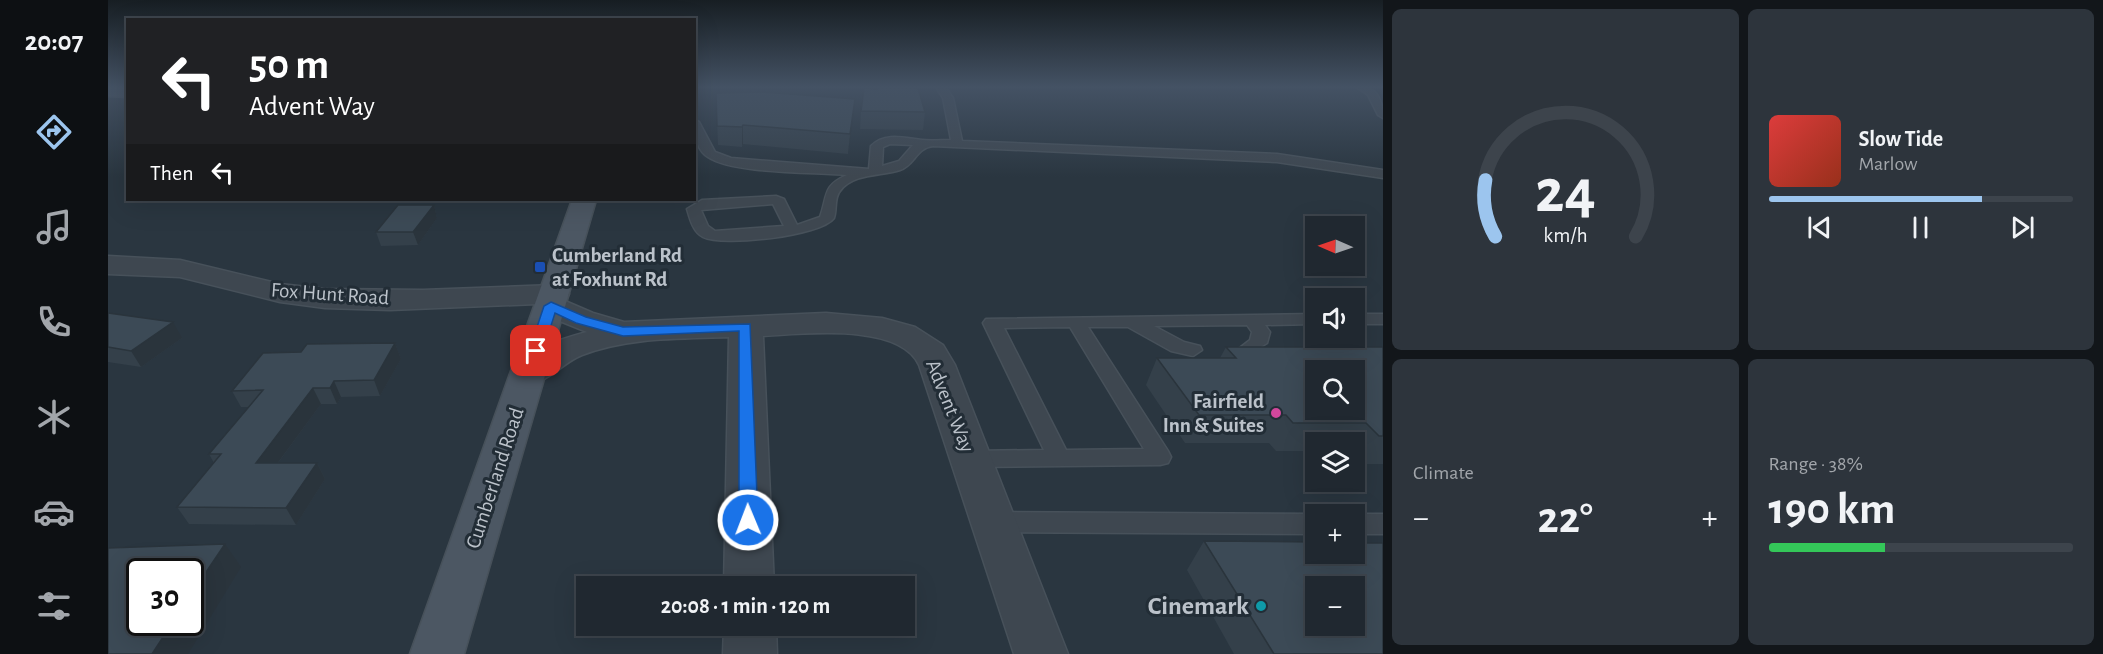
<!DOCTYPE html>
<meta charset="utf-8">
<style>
:root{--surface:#202830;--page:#2d343c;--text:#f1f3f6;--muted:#a2a6ab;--line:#3d444c;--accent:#9cc5ee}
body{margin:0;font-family:"Alegreya Sans",sans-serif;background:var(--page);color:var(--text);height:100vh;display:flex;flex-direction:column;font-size:22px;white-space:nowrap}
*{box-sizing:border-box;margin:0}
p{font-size:20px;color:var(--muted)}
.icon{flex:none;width:33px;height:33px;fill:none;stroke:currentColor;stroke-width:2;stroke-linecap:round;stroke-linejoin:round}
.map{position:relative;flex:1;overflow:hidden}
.panel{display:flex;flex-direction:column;gap:9px;padding:9px;background:#12161a;width:720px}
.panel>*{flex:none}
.guide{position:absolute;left:18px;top:18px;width:570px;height:183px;border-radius:0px;box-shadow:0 6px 24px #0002,0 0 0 2px var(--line);background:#202124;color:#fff;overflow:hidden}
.needle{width:39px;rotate:272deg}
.controls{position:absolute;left:1197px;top:216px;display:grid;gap:12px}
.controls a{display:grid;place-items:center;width:60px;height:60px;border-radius:0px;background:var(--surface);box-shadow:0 6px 24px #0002,0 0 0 2px var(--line);font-size:30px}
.speed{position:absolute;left:18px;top:558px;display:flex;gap:12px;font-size:30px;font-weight:700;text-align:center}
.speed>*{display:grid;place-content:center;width:78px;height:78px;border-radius:50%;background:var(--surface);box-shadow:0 6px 24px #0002,0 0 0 2px var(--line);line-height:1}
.speed .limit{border:3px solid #111;border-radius:9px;background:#fff;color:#111}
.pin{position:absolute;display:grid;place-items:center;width:51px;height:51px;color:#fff;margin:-26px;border-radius:12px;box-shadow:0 3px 9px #0006}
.me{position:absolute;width:66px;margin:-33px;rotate:359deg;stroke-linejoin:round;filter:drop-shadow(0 0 4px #0008)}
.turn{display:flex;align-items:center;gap:21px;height:126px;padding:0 24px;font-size:27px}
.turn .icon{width:78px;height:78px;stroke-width:2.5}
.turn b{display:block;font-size:42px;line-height:51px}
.then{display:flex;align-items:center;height:57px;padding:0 24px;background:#0003;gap:12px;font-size:22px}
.big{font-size:45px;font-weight:700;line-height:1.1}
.panel .widget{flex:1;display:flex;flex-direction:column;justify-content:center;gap:9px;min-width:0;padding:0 21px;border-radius:9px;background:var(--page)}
.panel .dial{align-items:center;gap:0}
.dial svg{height:156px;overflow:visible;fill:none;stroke:var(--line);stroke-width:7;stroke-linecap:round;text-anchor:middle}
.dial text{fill:var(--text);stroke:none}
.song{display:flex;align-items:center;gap:18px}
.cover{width:72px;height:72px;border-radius:9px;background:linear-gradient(135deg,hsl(0 70% 55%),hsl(10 70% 35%))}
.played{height:6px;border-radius:3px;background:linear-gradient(90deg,var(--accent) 70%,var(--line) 70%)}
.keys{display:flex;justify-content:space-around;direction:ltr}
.heat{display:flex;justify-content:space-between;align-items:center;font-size:33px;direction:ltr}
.charge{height:9px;border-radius:4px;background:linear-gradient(90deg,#34c759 38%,var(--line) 0)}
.panel .tiles{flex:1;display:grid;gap:9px;grid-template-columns:repeat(2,1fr)}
.trip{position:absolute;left:468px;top:576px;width:339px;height:60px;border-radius:0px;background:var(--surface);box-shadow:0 6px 24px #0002,0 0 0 2px var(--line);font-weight:700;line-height:60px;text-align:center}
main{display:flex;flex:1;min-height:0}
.menu{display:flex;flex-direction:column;width:108px;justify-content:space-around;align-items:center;background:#0d1013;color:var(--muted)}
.menu .icon{width:42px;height:42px}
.menu .on{color:var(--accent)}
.menu b{font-size:27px;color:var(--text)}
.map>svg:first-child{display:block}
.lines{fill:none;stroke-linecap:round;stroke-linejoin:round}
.service-casing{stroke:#47515a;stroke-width:3}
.minor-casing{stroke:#47515a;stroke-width:3}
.secondary-casing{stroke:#47515a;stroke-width:3}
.service{fill:#3e4750;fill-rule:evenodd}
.minor{fill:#3e4750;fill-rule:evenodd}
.secondary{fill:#4c5763;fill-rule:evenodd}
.wall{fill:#34404a}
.shaded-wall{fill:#2a343c}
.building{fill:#3c4a56;stroke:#2a343c;stroke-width:1.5;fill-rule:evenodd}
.route{fill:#1a73e8;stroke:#114b97;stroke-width:1.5}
.transit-dot{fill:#1a4fb4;stroke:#222d36;stroke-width:2}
.hotel-dot{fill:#d1479c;stroke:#222d36;stroke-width:2}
.culture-dot{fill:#0f9aa8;stroke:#222d36;stroke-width:2}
.labels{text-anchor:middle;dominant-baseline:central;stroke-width:6;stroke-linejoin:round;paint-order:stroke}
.poi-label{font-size:21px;font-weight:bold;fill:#bbc2ca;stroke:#222d36;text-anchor:start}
.street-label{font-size:21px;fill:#bbc2ca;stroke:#222d36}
.near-poi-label{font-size:26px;font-weight:bold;fill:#bbc2ca;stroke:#222d36;text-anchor:end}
</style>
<main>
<nav class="menu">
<b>20:07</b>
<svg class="icon on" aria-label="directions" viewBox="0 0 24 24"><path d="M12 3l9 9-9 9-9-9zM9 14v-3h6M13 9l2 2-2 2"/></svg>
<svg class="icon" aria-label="music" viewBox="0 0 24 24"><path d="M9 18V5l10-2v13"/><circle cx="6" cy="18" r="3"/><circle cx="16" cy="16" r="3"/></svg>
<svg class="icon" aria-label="phone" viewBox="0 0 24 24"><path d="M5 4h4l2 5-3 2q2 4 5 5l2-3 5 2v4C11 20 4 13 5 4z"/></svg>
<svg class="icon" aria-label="climate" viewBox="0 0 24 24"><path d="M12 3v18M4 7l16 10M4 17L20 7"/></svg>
<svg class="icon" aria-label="car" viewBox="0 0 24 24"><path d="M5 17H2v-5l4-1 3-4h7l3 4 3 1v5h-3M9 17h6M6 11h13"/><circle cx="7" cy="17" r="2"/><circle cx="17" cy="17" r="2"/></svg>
<svg class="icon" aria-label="filters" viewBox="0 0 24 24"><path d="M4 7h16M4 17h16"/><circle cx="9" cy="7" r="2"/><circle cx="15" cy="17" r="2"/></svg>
</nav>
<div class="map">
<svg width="1275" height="654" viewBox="0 0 1275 654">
<rect width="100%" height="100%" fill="#2a3640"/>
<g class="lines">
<g class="service-casing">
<g id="service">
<path d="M827,86H837L845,98L854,141L1169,154L1275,170V178L1169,162L825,146C808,148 807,165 792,170C774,176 745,173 732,191C726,198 729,210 726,218C713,236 615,247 595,237C585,232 582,219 579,209L594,200L668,196L676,199L689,225L712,217C720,195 714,186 739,175C706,172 625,174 600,157C588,150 586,131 586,119L591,122L607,152L623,158L761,169L763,146C777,132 796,138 814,140C823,141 833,140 843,140L835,98ZM782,144L805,145L791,161L774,166L775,147ZM665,204L676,226L607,231L600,226L593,210Z"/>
<path d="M1247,86C1268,85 1275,99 1275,118L1270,115L1260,95Z"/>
<path d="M1208,314V324L1157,325L1162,332L1159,343L1138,356L1129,350L1142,340L1144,332L1139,325L1046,326L1076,342L1092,346L1094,350L1085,356L1063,351L1020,327H980L1060,451L1063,457L1060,463L1052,465L863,467L855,465L852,459L855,453L863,451L936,450L875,323L878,319ZM962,327L1036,449L958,450L896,328Z"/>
<rect x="1246" y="314" width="29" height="10"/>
<polygon points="887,512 1208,514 1210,514 1208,514 1208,534 887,532 878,529 875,522 878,515"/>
<polygon points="1244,514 1275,514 1275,534 1246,534 1246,514"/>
</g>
</g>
<g class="minor-casing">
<g id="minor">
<path d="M0,256L72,260L172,284L217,289L315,290L446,285L457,287L461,294L457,301L485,313L516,322L718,313L774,318L807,327L835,345L847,365L960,654H906L811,365C791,322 694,334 655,336L666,586H616L621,337C572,339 521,337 474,355C449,365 439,389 408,381L403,373C418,349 453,339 479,332L432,313L429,304L282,310L217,308L172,302L72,277L0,274Z"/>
<polygon points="616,626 668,626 669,654 615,654"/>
</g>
</g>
<g class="secondary-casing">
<g id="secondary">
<polygon points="0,86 20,87 20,97 0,96"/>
<polygon points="464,200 488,200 356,654 302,654"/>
</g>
</g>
<use href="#service" class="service"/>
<use href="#minor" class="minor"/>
<use href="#secondary" class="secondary"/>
</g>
<g class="wall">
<polygon points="769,86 804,86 817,112 815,130 752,129 753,111 768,89"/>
<polygon points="608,93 747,99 740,154 635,144 634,147 610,145"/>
<polygon points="326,205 329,218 310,245 273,246 268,232"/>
<polygon points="0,313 74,338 33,367 0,362"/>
<polygon points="287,343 293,359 272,396 233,397 229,404 213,404 170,463 209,463 217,479 188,525 81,524 69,507 106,463 101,454 141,407 133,407 124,391 193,352"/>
<polygon points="1118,347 1275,347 1275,464 1250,464 1246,460 1246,442 1208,442 1208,451 1168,451 1161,443 1077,443 1038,385 1049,358 1112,358"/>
<polygon points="1096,541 1275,654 1126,654 1079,570"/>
</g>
<g class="shaded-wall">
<polygon points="747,99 745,117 740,154 742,134"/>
<polygon points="635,125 635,144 634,147 634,127"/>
<polygon points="326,205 329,218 310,245 305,232"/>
<polygon points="65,322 74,338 33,367 23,351"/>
<polygon points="287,343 293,359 272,396 266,380"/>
<polygon points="226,381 233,397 229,404 222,388"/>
<polygon points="205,388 213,404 158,479 148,463"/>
<polygon points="209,463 217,479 188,525 178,508"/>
<polygon points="117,544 133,567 80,654 44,654 65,622 82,622 82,596"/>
</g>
<g class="building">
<polygon points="769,86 804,86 810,88 817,112 753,111 756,88 769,89"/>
<polygon points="655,92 747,99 742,134 635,125 634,127 609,126 608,93"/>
<polygon points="290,205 326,205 305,232 268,232"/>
<polygon points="0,313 65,322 23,351 0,347"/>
<polygon points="287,343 266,380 226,381 222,388 205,388 148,463 209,463 178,508 69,507 113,454 101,454 155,390 124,391 155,353 193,352 199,344"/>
<path d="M1118,347H1275V436H1271L1258,423H1185L1178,415H1091L1049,358H1128ZM1208,370H1246V410H1208Z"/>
<path d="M1096,541L1208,542V554H1246V543H1275V654H1166ZM1208,586H1246V626H1208Z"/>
<polygon points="117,544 82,596 82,572 32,572 32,622 65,622 44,654 0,654 0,548"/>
</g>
<linearGradient id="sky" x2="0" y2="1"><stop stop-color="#171e23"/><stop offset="0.49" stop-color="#445264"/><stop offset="1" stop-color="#445264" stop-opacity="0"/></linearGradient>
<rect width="1275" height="177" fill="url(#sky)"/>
<polygon class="route" points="443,302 478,317 515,327 642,324 650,520 647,525 640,527 634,525 631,520 631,331 515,336 468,323 447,313 435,351 428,355 423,354 421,351 436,306"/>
<rect class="transit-dot" x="426" y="261" width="12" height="12" rx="3"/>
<circle class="hotel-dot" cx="1168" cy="413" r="6"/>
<circle class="culture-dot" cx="1153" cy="606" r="6"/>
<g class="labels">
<g class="poi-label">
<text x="444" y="255">Cumberland Rd<tspan x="444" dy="24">at Foxhunt Rd</tspan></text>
<text x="1156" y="401" text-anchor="end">Fairfield<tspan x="1156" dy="24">Inn &amp; Suites</tspan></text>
</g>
<g class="street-label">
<text transform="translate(222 294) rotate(4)">Fox Hunt Road</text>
<text transform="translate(842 406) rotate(68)">Advent Way</text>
<text transform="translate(387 478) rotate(-72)">Cumberland Road</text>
</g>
<g class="near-poi-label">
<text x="1141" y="606">Cinemark</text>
</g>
</g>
</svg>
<div class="controls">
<a><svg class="needle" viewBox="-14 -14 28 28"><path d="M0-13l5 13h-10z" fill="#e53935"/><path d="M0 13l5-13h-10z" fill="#a2a6ab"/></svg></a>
<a><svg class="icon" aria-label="sound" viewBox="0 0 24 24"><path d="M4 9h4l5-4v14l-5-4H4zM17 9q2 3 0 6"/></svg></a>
<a><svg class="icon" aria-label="search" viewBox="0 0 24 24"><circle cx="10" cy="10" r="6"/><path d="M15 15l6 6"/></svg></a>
<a><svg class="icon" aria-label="layers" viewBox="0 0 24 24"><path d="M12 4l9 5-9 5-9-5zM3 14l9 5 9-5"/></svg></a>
<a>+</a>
<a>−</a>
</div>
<div class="speed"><div class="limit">30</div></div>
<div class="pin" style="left:428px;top:351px;background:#d93025"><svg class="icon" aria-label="arrive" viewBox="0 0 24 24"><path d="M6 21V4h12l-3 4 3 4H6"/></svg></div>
<svg class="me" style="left:640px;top:520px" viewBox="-20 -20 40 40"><circle r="17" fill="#1a73e8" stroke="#fff" stroke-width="3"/><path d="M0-11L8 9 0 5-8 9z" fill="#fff"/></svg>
<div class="trip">20:08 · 1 min · 120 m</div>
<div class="guide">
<div class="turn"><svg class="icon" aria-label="left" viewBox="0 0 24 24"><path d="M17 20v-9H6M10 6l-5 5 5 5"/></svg><div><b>50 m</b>Advent Way</div></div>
<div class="then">Then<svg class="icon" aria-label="left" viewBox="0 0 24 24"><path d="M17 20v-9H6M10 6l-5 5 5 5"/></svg></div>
</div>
</div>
<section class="panel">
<div class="tiles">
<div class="widget dial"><svg viewBox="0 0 100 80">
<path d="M14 69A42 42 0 1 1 86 69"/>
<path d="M14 69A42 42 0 0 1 9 40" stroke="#9cc5ee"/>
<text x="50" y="56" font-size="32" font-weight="700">24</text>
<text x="50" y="72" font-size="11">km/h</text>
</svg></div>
<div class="widget">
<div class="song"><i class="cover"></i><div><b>Slow Tide</b><p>Marlow</p></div></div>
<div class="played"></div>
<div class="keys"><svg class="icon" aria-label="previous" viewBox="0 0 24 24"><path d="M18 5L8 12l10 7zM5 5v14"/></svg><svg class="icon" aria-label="pause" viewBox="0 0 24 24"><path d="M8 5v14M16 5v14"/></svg><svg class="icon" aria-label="next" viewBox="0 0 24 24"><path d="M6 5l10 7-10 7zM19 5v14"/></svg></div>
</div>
<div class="widget"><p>Climate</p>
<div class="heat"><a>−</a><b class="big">22°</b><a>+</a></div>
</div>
<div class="widget"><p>Range · 38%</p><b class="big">190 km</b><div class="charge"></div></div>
</div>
</section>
</main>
